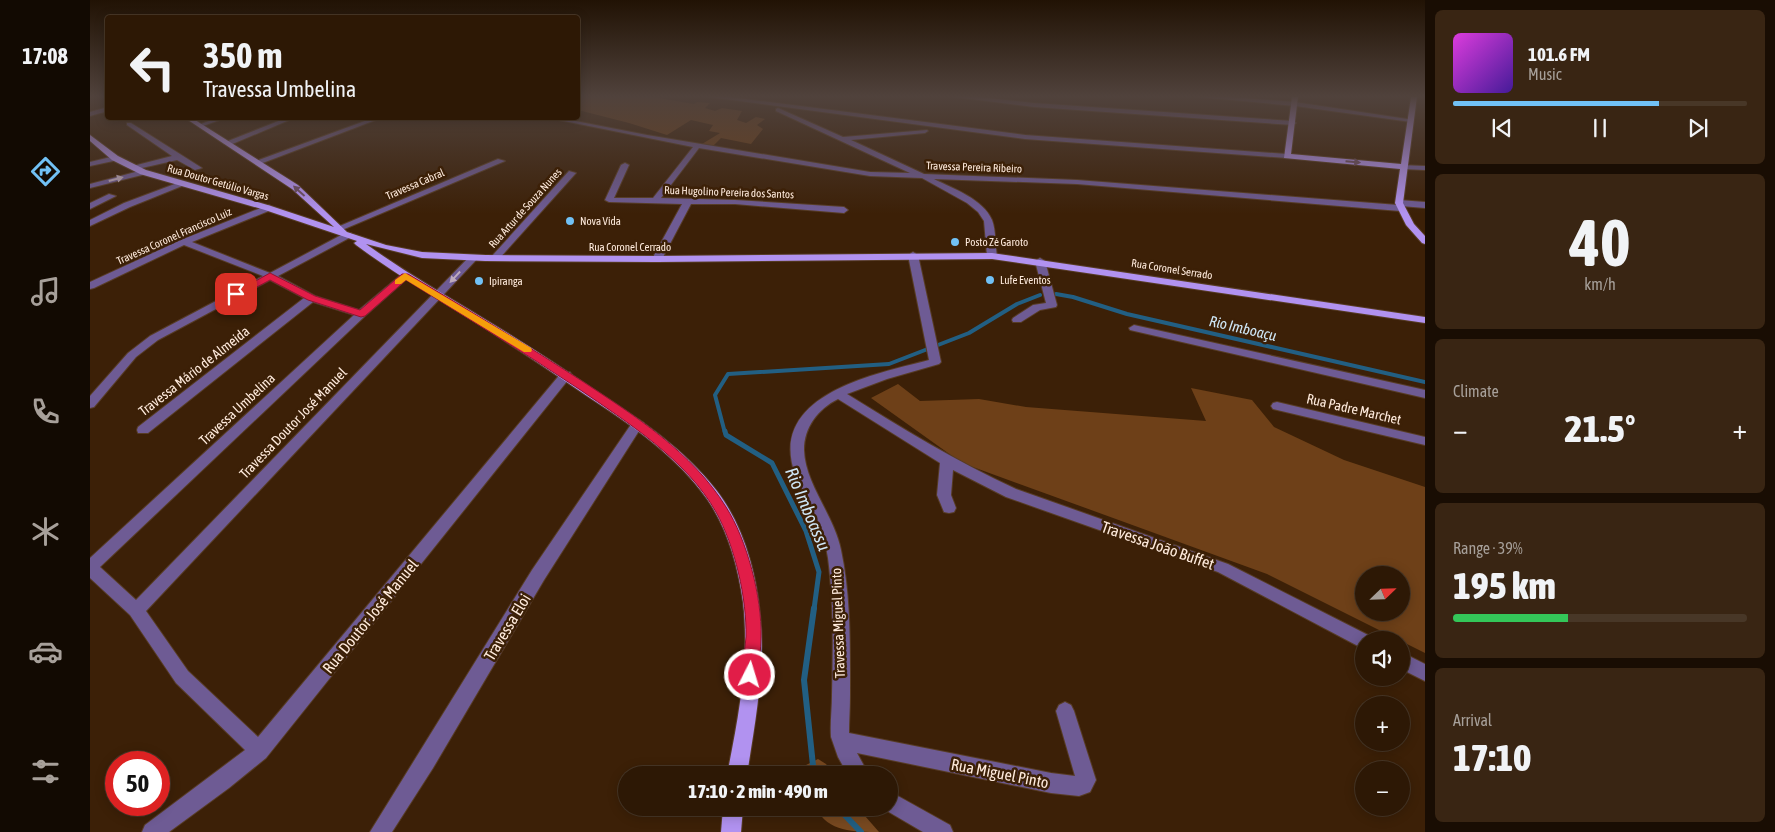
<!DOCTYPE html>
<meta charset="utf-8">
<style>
:root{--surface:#2d1805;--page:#392513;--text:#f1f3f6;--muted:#a7a09a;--line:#483727;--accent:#71c1f5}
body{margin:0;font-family:"Asap Condensed",sans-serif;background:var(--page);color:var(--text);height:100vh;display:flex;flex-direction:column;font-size:19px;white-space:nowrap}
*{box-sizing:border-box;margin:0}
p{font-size:16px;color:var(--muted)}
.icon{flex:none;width:28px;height:28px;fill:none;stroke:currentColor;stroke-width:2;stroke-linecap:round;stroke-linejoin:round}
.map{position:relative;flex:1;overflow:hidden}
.panel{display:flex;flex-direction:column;gap:10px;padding:10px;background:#190d03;width:350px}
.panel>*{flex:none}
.guide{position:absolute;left:15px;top:15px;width:475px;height:105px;border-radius:5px;box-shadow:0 2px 12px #0003,0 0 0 1px var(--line);background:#2d1805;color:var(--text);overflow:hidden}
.needle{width:32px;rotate:67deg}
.controls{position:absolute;left:1265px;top:566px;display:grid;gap:10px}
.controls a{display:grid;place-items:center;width:55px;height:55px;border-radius:50%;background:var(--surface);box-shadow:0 2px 12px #0003,0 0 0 1px var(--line);font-size:25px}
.speed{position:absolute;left:15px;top:751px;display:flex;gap:10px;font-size:25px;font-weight:700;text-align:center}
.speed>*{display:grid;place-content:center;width:65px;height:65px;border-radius:50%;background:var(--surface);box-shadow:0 2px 12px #0003,0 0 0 1px var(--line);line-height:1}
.speed .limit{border:8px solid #d22;background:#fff;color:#111}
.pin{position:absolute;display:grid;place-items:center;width:42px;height:42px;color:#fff;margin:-21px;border-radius:10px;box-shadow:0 2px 8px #0006}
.me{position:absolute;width:55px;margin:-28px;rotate:5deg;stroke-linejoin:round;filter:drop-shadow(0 0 4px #0008)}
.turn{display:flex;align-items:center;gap:18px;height:105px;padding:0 15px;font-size:22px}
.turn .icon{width:65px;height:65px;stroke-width:2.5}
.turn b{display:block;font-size:35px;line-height:42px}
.big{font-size:38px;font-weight:800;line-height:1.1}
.panel .card{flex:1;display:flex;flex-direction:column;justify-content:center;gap:8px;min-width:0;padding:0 18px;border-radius:8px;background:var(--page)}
.panel .dial{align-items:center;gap:0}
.dial b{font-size:65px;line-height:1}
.song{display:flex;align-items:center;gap:15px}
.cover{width:60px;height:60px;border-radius:8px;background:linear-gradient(135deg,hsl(300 70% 55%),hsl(260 70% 35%))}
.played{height:5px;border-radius:2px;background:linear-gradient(90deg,var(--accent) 70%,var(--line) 70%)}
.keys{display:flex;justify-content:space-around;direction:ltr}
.heat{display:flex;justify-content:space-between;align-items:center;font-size:28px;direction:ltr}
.charge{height:8px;border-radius:4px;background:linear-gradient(90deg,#34c759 39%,var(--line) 0)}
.trip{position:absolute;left:528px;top:766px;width:280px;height:50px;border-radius:25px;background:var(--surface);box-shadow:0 2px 12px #0003,0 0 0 1px var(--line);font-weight:800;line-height:50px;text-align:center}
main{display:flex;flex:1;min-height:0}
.tabs{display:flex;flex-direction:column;width:90px;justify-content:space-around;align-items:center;background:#120a02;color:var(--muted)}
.tabs .icon{width:35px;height:35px}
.tabs .active{color:var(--accent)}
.tabs b{font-size:22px;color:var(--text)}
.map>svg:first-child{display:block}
.green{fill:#6e4018;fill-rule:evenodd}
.forest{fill:#784920}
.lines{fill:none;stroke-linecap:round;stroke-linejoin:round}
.stream-far2{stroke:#225f83;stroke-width:4}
.stream-far1{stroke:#225f83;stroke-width:5}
.stream{stroke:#225f83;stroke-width:6}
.minor-casing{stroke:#573c25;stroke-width:2}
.major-casing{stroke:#573c25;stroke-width:2}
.minor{fill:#6e5b94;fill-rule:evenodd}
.major{fill:#b192f0;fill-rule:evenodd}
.oneway{fill:#6b4e64}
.oneway2{fill:#beaabc}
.route{fill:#e11d48;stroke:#92132f}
.slow{fill:#f59e0b}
.poi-dot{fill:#71c1f5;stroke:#3c2007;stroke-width:2}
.labels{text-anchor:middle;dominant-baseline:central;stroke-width:5;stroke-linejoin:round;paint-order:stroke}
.far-street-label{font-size:11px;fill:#ffebdd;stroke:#3c2007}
.far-poi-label{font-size:11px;fill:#ffebdd;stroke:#3c2007;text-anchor:start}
.street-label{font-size:14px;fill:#ffebdd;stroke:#3c2007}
.water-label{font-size:15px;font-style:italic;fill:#cfe7f7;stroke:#3c2007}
.near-street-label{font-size:16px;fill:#ffebdd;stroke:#3c2007}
.near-water-label{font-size:18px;font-style:italic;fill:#cfe7f7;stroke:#3c2007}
</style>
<main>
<nav class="tabs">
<b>17:08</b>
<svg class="icon active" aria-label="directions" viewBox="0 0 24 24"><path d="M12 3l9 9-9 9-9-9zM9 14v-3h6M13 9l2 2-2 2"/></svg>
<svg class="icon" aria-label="music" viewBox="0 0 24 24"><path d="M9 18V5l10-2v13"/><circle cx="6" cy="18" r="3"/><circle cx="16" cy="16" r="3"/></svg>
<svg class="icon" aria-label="phone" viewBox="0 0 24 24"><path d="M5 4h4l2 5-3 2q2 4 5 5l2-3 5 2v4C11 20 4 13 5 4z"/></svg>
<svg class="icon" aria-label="climate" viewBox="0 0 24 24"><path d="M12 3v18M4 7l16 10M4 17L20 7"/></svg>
<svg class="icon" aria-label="car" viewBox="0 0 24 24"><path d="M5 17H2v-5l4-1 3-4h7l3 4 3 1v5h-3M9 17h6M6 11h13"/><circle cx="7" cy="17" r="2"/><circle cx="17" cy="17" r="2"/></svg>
<svg class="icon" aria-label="filters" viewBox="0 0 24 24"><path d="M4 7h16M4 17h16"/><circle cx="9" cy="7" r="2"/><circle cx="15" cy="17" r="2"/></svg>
</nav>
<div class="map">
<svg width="1335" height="832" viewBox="0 0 1335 832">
<rect width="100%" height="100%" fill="#3c2007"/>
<g class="green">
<polygon points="488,97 563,97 604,104 607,102 620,103 615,108 625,111 632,108 652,111 647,120 656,123 666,117 675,119 667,125 673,129 661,144 631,138 623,146 612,144 630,133 619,131 623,125 601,120 577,135 539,123 488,110"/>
<path d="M808,384L830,401L889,399L936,407L1116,421L1101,388L1162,400L1184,427L1254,460L1335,487V653L1177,574L872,463L781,398ZM1274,575H1311V612H1274Z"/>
</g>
<g class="forest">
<polygon points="728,759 736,764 744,775 714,775 716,765"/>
<path d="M726,808H768L789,832C764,832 738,832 726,808Z"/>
</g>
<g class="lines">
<g class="stream-far2">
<polyline points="966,294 983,297 1037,314 1335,382"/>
<polyline points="635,433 625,395 638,374 799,364 879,333 927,304 950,295"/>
</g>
<polyline class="stream-far1" points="635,431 636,435 682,463 716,531 729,572 724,609"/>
<g class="stream">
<polyline points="724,775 714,680 724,608"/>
<polyline points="748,808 771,832"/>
</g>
<g class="minor-casing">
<g id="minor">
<polygon points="619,97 640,97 935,135 1197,154 1201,156 1197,158 935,139"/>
<polygon points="864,97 889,97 944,103 1203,121 1206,123 1203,125 944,107"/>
<polygon points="1108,97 1141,97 1205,102 1324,120 1321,122 1205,106"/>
<polygon points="18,107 18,111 0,116 0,112"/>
<path d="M688,108L753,137L837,130L838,131L835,133L761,140L834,174L987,180L1308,205L1305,203L1309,200L1335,202V208L1311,206L1314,208L1310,211L987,184L844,179C864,189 893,199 902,220C906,230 905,245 907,256L902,259L897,256L894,221L888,212L877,203L832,178L780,176L609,148L571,198L645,200L754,207L758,210L754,213L645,204H601L572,259L567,262L562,259L592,204L519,202L515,200L531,165L535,163L539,165L524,198H563L603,147L459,118H470L557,135L780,172L820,173L686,111V109Z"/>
<polygon points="127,118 135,118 113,126 108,125"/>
<polygon points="196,118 204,118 140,145 133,143"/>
<polygon points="283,118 291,118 170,164 163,162"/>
<polygon points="37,123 41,123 112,168 105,170 87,160 43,170 43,166 82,156 37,125"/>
<polygon points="25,156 28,156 28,160 0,166 0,162"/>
<polygon points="408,159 415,161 252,230 249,231 245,228"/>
<polygon points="1310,165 1335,166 1335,170 1313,169 1309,167"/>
<polygon points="53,170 57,172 56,174 0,188 0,184"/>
<polygon points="479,171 486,173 408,260 402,260 402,256"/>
<polygon points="90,182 97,184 40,207 0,226 0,220 34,203"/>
<polygon points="19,194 26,196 0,209 0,203"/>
<polygon points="178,205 181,206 181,210 102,242 180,273 255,233 261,233 261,237 188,276 225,296 269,310 312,274 318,274 320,276 275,316 10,567 46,600 380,256 386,256 388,258 56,611 98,671 168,737 472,372 480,372 482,375 176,758 139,788 79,832 52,832 55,825 155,750 86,683 40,615 0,578 0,558 264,315 223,302 58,433 48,433 47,430 48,427 214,298 180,280 68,340 46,357 4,407 0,408 0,396 38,353 60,336 173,276 94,245 4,288 0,289 0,282 91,240"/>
<path d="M823,252L828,255L851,362L849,364L797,379L757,394C812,428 867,462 926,489L1138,564L1280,636L1282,640H1274V648L1268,646L1128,572L916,497L863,470L861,495L866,508L864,512L859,513L854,512L847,495L850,463L748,399C728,409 714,427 714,450C715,484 744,515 751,550C761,597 760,647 760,695C760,708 759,721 759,733L961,773L985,776L966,711L969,705L975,702L981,705L984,711L1006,780L1000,792L989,796L961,793L767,753L779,775H758L748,757L741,737C740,723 742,709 742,695C743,650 744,603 738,558C736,546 733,533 728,521C721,505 711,490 705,474C677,394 786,374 839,360L818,255Z"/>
<polygon points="950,258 955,261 967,305 966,307 950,310 931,322 923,322 922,320 923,318 943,305 956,303 945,261"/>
<polygon points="1044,325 1335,390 1335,398 1040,330 1039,328"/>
<polygon points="1187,402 1335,437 1335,445 1183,409 1181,406 1183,403"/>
<polygon points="548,419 554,423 454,580 343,768 302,832 280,832 442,570 544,420"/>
<polygon points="1311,652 1335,664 1335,681 1311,669"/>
<polygon points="799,791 860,825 863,832 833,832 792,808 799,808"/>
</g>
</g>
<g class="major-casing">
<g id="major">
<polygon points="1202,97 1208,97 1201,154 1311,164 1321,97 1327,97 1313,203 1324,224 1335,236 1335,244 1332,243 1316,225 1305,203 1310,169 1194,158"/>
<path d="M95,118H102L208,185L257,232L296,245L332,252L395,255L567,256L902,253L1335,317V323L902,259L567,262L395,261L332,258L276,244C312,270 350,292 388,315C428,339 467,364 505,390C549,419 594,448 627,491C653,525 666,571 670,614C676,667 665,722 657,775H637C648,719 660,659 653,602C648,567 638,529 617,499C587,456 541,425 497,396C459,370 420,344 380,319C342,295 302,272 266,245L264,243L267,241L175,210L50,174L22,160L0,141V135L28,156L56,170L181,206L244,227L202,189Z"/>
<polygon points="633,808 653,808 651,832 631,832"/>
</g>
</g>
<use href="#minor" class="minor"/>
<use href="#major" class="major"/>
</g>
<defs><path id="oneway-solid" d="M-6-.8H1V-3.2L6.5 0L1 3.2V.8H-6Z" transform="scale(1.25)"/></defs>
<g class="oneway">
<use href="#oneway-solid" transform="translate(1263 162) rotate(5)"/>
<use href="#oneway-solid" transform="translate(209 191) rotate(-138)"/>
</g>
<g class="oneway2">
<use href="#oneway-solid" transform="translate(26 179) rotate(-15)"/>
<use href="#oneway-solid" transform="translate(365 277) rotate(133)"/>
</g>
<linearGradient id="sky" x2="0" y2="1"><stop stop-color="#211204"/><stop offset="0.45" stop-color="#50423c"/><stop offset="1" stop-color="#50423c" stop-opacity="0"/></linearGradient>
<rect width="1335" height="214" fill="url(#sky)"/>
<path class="route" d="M180,273L225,296L270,310L312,274H318C377,309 435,344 492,381C545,416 602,452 636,507C657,540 672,597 671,637C671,649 669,662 668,675L666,680L660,682L654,680L652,675C653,662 655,649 656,637C657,599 645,546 626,512C597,460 537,422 489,389C432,351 374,316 316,280L275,316L271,317L218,300L180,280L150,296L146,297L142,294Z"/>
<polygon class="slow" points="315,273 441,348 442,350 441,352 434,352 316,280 311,284 305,284 305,280"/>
<g class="poi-dot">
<circle cx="480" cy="221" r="5"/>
<circle cx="865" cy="242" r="5"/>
<circle cx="900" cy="280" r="5"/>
<circle cx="389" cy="281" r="5"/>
</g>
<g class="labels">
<g class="far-street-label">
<text transform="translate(884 167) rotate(2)">Travessa Pereira Ribeiro</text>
<text transform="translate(128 182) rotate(16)">Rua Doutor Getúlio Vargas</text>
<text transform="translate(325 184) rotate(-23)">Travessa Cabral</text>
<text transform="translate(639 192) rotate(2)">Rua Hugolino Pereira dos Santos</text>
<text transform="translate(435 208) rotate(-48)">Rua Artur de Souza Nunes</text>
<text transform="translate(84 236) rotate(-24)">Travessa Coronel Francisco Luiz</text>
<text x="540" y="247">Rua Coronel Cerrado</text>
<text transform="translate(1082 269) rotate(9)">Rua Coronel Serrado</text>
</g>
<g class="far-poi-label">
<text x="490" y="221">Nova Vida</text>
<text x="875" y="242">Posto Zé Garoto</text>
<text x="910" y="280">Lufe Eventos</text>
<text x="399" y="281">Ipiranga</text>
</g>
<g class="street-label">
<text transform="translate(104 371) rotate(-38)">Travessa Mário de Almeida</text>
<text transform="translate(147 409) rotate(-43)">Travessa Umbelina</text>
<text transform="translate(1264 409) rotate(13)">Rua Padre Marchet</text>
<text transform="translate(203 423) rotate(-46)">Travessa Doutor José Manuel</text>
<text transform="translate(748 623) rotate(-92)">Travessa Miguel Pinto</text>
</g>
<g class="water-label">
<text transform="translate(1153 328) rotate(13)">Rio Imboaçu</text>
</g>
<g class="near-street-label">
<text transform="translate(1068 545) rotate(19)">Travessa João Buffet</text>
<text transform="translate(280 616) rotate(-51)">Rua Doutor José Manuel</text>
<text transform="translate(417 627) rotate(-59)">Travessa Eloi</text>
<text transform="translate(910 773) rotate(11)">Rua Miguel Pinto</text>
</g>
<g class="near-water-label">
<text transform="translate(718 509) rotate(67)">Rio Imboassu</text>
</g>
</g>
</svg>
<div class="controls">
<a><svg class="needle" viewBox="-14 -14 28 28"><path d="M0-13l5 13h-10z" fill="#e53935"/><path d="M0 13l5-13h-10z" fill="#a7a09a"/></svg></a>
<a><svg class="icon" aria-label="sound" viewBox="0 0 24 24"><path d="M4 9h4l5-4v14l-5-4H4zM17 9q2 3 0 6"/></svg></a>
<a>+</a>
<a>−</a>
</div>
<div class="speed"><div class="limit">50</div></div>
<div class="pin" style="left:146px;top:294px;background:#d93025"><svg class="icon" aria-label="arrive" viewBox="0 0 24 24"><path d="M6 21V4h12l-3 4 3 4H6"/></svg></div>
<svg class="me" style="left:660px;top:675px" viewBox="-20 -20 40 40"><circle r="17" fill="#e11d48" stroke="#fff" stroke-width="3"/><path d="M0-11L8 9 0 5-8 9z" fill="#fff"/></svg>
<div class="trip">17:10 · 2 min · 490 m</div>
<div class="guide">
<div class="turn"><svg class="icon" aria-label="left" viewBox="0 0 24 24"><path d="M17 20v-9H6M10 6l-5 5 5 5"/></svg><div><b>350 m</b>Travessa Umbelina</div></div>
</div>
</div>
<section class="panel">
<div class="card">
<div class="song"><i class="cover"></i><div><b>101.6 FM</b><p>Music</p></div></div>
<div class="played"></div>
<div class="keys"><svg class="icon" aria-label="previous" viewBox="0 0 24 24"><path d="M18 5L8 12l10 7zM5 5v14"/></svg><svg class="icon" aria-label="pause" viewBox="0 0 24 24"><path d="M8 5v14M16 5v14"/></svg><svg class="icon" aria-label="next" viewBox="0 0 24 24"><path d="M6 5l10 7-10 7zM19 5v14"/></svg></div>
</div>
<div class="card dial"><b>40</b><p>km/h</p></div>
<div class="card"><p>Climate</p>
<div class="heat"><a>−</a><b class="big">21.5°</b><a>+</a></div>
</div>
<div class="card"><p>Range · 39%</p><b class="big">195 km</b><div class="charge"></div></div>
<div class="card"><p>Arrival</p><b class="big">17:10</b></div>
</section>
</main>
